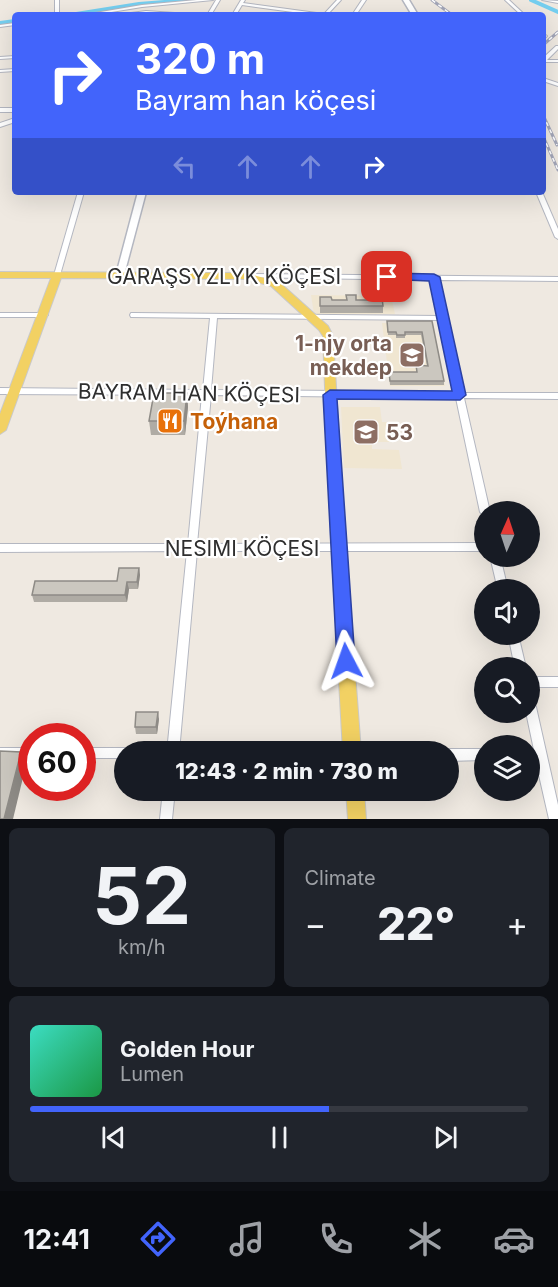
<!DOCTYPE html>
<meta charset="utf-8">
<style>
:root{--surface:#171b24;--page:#20242c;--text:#f1f3f6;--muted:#9ea1a6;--line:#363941;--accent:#4264fb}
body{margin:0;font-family:Inter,sans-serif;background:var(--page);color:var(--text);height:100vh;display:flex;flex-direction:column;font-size:22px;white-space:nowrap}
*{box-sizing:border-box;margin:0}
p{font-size:20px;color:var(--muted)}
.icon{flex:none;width:33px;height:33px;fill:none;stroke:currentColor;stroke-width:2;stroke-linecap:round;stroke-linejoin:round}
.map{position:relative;height:819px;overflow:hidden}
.panel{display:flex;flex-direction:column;gap:9px;padding:9px;background:#0d0f14;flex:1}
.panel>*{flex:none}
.hud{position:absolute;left:12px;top:12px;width:534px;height:183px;border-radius:6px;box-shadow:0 6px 24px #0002;background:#4264fb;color:#fff;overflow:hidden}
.needle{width:39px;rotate:3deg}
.tools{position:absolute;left:474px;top:501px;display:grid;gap:12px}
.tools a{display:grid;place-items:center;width:66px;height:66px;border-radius:50%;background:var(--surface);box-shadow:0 6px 24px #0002;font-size:30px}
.speed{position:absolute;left:18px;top:723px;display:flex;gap:12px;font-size:30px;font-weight:700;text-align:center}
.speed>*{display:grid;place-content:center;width:78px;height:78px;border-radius:50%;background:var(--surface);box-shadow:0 6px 24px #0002;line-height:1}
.speed .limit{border:9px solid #d22;background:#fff;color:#111}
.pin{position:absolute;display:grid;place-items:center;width:51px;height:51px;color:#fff;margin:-26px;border-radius:12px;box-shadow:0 3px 9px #0006}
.me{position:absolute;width:66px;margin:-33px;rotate:356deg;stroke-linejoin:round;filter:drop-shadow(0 0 4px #0008)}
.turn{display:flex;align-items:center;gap:21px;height:126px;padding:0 24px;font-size:27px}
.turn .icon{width:78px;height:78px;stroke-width:2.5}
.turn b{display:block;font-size:42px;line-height:51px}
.lanes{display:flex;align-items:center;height:57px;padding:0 24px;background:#0003;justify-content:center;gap:30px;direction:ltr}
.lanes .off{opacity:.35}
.big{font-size:45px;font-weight:800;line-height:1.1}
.panel .widget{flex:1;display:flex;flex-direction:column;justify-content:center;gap:9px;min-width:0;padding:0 21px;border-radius:9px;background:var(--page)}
.panel .dial{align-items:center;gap:0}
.dial b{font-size:78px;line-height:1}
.song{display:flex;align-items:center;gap:18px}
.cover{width:72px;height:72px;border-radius:9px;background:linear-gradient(135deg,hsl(170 70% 55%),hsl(140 70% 35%))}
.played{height:6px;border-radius:3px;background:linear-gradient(90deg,var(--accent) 60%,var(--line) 60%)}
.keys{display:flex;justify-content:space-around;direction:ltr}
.heat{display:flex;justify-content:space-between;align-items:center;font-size:33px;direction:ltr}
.panel .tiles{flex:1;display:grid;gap:9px;grid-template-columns:1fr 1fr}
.widget:last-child{grid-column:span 2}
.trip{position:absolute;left:114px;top:741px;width:345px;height:60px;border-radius:30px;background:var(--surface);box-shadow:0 6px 24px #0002;font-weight:800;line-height:60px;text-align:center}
.tab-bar{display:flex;height:96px;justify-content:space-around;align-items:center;background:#090b0e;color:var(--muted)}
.tab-bar .icon{width:42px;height:42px}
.tab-bar .current{color:var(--accent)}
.tab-bar b{font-size:27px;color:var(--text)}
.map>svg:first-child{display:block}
.education{fill:#f0e6d1}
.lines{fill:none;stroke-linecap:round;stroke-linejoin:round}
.canal{stroke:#75cff0;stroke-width:4}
.minor-casing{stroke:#b4b7c1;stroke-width:2}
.secondary-casing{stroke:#b4b7c1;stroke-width:3}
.primary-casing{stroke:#c9c9c9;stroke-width:2}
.minor{fill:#fff;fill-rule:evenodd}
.secondary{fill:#fff;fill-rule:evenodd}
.primary{fill:#f2d163;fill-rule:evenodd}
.rail-casing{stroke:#a3a6b8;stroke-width:3}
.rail{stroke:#fff;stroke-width:1.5;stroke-dasharray:4;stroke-linecap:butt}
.wall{fill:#afaba4}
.shaded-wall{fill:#8e8b86}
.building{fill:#cbc7bf;stroke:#8e8b86;stroke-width:1.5}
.route{fill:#4264fb;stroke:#2b41a3;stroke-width:1.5}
.labels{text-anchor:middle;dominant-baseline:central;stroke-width:4.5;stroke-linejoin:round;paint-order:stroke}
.street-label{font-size:21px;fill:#2e2e2e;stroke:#fff}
.education-label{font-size:21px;font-weight:bold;fill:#785e54;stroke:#fff;text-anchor:end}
.food-label{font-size:21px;font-weight:bold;fill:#c56008;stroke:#fff;text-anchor:start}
</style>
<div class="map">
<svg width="558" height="819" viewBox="0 0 558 819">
<rect width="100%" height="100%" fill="#efe9e1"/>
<g class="education">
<polygon points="311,295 391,296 395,314 314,314"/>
<polygon points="382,323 432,323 445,386 390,386"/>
<polygon points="341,407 380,407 382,422 388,422 390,442 372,442 372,449 399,450 402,469 344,468"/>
</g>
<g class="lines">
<g class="canal">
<polyline points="531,0 558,12"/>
<polyline points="70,15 139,4 190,0"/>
<polyline points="0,23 15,21"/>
</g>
<g class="minor-casing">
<g id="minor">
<polygon points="55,0 59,0 59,12 57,13 55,12"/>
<polygon points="197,0 213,0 142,7 93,15 83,15 142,5"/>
<polygon points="216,0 220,0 211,15 207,15"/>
<polygon points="241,0 245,0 243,3 324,14 337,0 341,0 327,15 315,15 242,5 236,15 232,15"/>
<polygon points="362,0 366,0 356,15 352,15"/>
<polygon points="505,0 509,0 525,15 521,15"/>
<polygon points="542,0 558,1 558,3"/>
<polygon points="146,11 189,14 191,15 146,13 116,15"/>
<polygon points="15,23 15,25 0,27 0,25"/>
<polygon points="543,33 547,36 543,40"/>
<polygon points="556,46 558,46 558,49 547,60 558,60 558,62 543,62 543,58"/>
<polygon points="15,56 15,58 0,59 0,57"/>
<polygon points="15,69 15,71 0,72 0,70"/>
<polygon points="543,78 558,83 558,86 543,81"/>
<rect x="0" y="108" width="15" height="4"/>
<polygon points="15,118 15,122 0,127 0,123"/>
<polygon points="78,192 84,192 60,275 57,277 55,276 54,275"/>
<polygon points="536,192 542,192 558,229 558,239 555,237"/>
<path d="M247,274L558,277V281L438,280L463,393H558V399L464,398L490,512H484V515L482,514L480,512L456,398L211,395L197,544L484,543V551H197L179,752H167L187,551L0,552V544H188L202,395L0,394V388L203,390L210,318L131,317L130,315L131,313H134L439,316L431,280L245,277L244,276ZM217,318L440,320L455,392L211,390Z"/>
<polygon points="0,313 44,313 48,315 44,317 0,317"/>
<polygon points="490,556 500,556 508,590 498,590"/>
<polygon points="508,634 518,634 526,668 515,668"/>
<rect x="530" y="677" width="28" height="10"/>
<polygon points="530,702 534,703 536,707 558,805 558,819 549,819 536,762 530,761 530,751 534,750 526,712 530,712"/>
<rect x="0" y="748" width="32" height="10"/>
<polygon points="82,748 124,748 128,749 129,752 124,752 124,758 82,758"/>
<polygon points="448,749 484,749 484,760 448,761 448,752 444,752"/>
<polygon points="163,790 175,790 172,819 160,819"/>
</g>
</g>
<g class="secondary-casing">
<g id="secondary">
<polygon points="403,0 409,0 418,15 412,15"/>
<polygon points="138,192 146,192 124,275 120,278 116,275"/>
</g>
</g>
<g class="primary-casing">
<g id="primary">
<polygon points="0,272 246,273 279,282 328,326 333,336 345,539 361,752 343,752 331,539 323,336 319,330 271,286 246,279 61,278 6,430 0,434 0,414 51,278 0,278"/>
<polygon points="346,790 364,790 366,819 348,819"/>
</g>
</g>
<use href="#minor" class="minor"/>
<use href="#secondary" class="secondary"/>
<use href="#primary" class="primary"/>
<g class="rail-casing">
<g id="rail">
<polyline points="432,0 452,15"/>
<polyline points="543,45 558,32"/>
<polyline points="543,115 557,145"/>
<polyline points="543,136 558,170"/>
</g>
</g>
<use href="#rail" class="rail"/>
</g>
<g class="wall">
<polygon points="346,295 356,300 372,300 372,298 383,306 383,313 320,313 320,297 332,300 346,300"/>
<polygon points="387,321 432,321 444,381 444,385 390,385 389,372 416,372 416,365 427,366 421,335 405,335 405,338 396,338 396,335 388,335"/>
<polygon points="187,393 188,407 185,435 151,435 149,421"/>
<polygon points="139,568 140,575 138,589 129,589 127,602 34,602 32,595 117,581"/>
<polygon points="159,719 157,734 136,734 135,727"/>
</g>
<g class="shaded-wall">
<polygon points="187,393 188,407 185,435 184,421"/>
<polygon points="139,568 140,575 138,589 137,582"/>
<polygon points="127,582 129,589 127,602 125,595"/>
<polygon points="158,712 159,719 157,734 156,727"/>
<polygon points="21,752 26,765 13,819 4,819"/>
</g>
<g class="building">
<polygon points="346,295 356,295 356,300 372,300 372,298 382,298 383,306 320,306 320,297 331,297 332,300 347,300"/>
<polygon points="387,321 432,321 444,381 390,381 389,372 417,372 416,365 428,366 422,332 405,332 405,335 397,335 396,332 388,332"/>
<polygon points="154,393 187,393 184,421 149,421"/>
<polygon points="119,568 139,568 137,582 127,582 125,595 32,595 35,581 117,581"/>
<polygon points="136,712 158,712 156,727 135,727"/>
<polygon points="0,751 21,752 4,819 0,819"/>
</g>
<polygon class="route" points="387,273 434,274 440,277 466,395 460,400 337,399 355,661 353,666 346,669 340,666 337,661 323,395 330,390 452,391 429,281 383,279 381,277"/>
<defs>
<g id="school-square" transform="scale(1.35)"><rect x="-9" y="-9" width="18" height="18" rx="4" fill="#8d6e63" stroke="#fff"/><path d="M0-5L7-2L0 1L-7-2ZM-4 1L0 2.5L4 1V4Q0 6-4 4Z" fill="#fff"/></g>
<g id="restaurant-square" transform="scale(1.35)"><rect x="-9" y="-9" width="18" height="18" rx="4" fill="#e8710a" stroke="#fff"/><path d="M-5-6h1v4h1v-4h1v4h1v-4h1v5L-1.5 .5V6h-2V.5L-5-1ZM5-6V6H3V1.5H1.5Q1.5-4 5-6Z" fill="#fff"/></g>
</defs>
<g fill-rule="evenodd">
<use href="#school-square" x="412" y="355"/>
<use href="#restaurant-square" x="170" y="421"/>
<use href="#school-square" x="366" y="432"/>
</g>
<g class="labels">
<g class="street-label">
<text x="224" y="276">GARAŞSYZLYK KÖÇESI</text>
<text transform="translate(189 393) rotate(1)">BAYRAM HAN KÖÇESI</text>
<text x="242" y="548">NESIMI KÖÇESI</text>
</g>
<g class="education-label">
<text x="392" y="343">1-njy orta<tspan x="392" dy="24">mekdep</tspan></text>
<text x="386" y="432" text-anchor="start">53</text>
</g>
<g class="food-label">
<text x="190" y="421">Toýhana</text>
</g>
</g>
</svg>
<div class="tools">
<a><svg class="needle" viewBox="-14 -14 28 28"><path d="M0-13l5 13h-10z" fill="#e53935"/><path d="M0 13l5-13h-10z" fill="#9ea1a6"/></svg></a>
<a><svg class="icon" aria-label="sound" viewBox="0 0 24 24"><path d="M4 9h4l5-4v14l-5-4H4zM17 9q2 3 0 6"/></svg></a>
<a><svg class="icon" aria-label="search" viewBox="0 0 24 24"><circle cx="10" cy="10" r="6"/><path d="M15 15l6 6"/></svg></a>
<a><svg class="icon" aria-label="layers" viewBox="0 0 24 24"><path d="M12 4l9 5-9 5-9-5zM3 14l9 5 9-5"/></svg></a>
</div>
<div class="speed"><div class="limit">60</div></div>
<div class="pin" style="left:387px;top:277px;background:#d93025"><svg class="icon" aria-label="arrive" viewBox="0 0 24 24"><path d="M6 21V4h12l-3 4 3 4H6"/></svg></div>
<svg class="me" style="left:346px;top:661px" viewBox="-20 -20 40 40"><path d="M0-17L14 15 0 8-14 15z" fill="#4264fb" stroke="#fff" stroke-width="4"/></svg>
<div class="trip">12:43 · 2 min · 730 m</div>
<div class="hud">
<div class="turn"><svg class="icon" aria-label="right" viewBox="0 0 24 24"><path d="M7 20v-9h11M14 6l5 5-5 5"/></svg><div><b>320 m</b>Bayram han köçesi</div></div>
<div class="lanes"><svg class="icon off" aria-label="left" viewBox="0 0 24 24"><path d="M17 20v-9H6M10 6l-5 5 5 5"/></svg><svg class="icon off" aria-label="ahead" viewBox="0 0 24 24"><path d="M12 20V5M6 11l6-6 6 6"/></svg><svg class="icon off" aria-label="ahead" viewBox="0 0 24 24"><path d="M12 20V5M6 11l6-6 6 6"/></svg><svg class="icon" aria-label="right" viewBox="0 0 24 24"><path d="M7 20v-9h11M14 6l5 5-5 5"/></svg></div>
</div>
</div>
<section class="panel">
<div class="tiles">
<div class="widget dial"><b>52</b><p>km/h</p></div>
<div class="widget"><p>Climate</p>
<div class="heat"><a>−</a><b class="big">22°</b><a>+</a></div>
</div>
<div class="widget">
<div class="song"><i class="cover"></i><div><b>Golden Hour</b><p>Lumen</p></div></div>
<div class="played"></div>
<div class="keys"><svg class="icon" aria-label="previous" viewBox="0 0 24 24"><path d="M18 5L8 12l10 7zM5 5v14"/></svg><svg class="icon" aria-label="pause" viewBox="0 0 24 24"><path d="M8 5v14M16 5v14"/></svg><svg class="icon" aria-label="next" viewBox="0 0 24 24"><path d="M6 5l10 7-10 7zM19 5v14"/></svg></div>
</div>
</div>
</section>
<nav class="tab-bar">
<b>12:41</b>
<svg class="icon current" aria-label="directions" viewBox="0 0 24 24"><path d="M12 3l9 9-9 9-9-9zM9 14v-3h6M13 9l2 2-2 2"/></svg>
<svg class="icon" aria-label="music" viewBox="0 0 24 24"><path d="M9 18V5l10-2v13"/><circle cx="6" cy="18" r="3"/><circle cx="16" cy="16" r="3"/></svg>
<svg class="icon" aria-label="phone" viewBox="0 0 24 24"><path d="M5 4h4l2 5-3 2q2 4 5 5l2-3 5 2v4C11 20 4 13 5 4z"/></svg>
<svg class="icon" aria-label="climate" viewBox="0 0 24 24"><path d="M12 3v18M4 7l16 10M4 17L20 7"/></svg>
<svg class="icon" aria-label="car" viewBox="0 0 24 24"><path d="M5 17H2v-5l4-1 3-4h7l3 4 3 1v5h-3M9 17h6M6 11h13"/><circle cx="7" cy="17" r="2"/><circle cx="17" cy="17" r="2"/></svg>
</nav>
